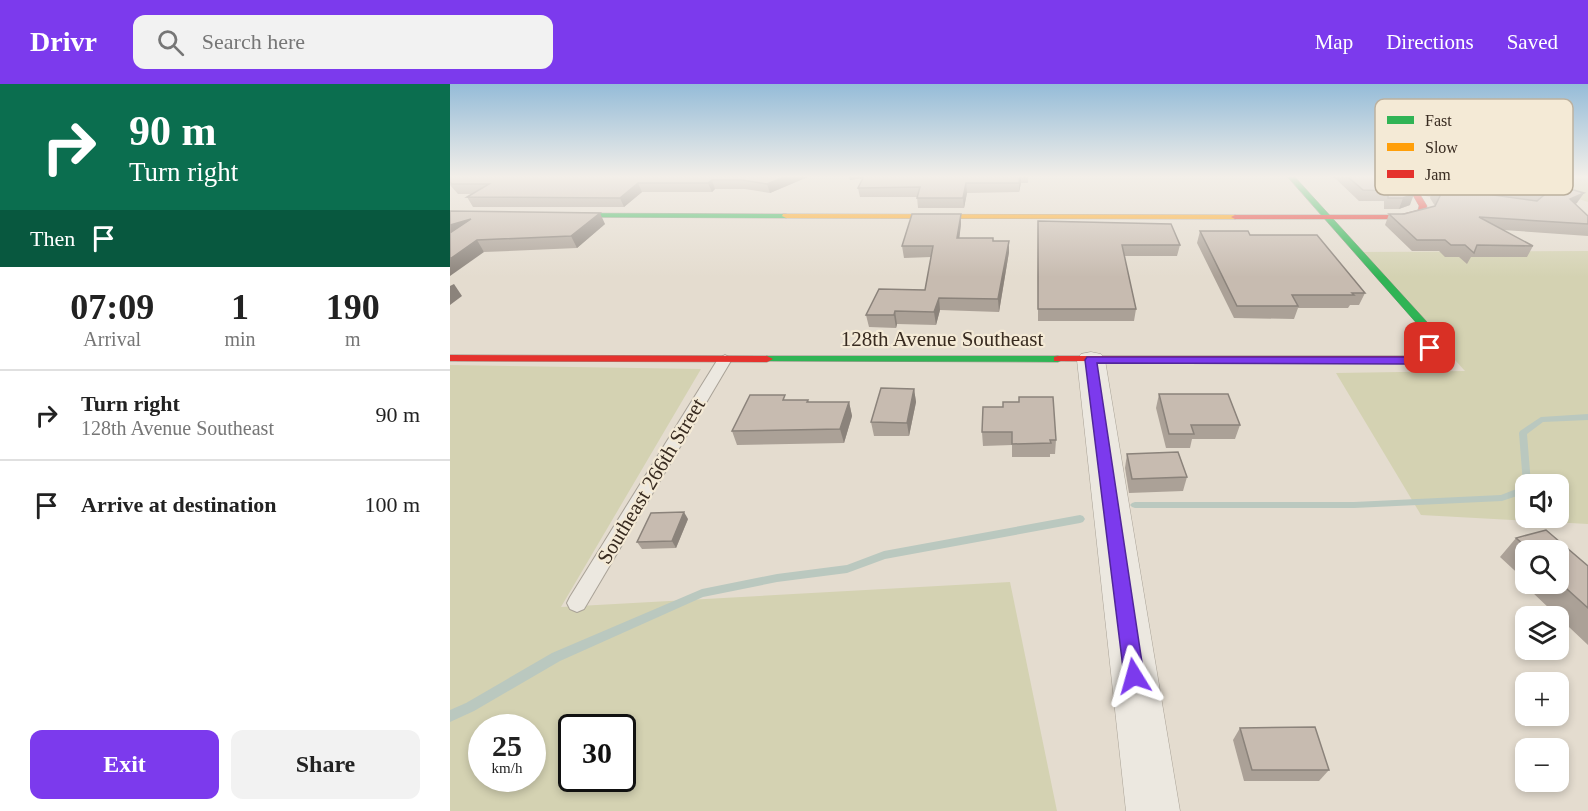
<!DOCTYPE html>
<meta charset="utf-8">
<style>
:root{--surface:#fff;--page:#f2f2f2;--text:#222;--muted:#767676;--line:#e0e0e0;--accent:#7c3aed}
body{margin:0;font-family:"Times New Roman",serif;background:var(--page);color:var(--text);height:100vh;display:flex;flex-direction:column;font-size:22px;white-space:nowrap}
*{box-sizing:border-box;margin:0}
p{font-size:20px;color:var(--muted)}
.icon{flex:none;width:33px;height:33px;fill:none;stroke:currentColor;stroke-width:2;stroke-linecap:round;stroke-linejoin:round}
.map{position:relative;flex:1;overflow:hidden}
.panel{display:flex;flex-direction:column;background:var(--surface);width:450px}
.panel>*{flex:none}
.hud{background:#0b6e4f;color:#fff;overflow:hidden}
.tools{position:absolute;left:1065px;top:390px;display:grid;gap:12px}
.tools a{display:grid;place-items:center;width:54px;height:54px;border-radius:12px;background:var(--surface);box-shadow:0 3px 9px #0003;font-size:30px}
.speed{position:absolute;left:18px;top:630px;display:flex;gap:12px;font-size:30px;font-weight:700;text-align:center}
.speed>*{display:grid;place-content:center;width:78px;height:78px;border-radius:50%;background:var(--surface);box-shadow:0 3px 9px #0003;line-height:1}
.speed small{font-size:15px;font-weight:400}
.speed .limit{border:3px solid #111;border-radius:9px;background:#fff;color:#111}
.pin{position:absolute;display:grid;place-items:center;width:51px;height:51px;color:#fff;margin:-26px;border-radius:12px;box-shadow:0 3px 9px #0006}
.me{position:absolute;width:66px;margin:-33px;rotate:352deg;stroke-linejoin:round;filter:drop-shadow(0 0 4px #0008)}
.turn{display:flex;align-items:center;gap:21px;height:126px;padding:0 30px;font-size:27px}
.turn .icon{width:78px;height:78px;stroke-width:2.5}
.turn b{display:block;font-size:42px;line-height:51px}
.then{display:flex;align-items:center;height:57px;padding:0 30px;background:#0003;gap:12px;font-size:22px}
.eta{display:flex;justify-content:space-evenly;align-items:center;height:102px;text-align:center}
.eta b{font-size:36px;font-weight:800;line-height:42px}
.cta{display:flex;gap:12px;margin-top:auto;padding:12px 30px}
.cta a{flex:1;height:69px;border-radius:12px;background:var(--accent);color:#fff;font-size:24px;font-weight:800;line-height:69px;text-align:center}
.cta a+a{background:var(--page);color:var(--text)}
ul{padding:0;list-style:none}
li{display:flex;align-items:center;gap:18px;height:90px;padding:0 30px;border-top:2px solid var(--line)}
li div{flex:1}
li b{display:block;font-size:22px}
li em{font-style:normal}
header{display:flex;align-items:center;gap:36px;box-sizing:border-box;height:84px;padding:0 30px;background:var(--accent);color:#fff}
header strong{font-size:28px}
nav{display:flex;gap:33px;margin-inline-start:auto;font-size:21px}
.search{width:420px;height:54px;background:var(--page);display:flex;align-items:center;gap:15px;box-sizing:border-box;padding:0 21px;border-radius:12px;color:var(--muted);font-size:22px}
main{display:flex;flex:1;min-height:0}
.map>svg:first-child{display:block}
.green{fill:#d4d2b2;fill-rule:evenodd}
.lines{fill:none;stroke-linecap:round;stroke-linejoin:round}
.stream{fill:#bac8bf;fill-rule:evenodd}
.lane-casing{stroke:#a9a297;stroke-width:2}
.street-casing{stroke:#a9a297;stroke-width:1}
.fast-casing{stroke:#999188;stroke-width:1}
.slow-casing{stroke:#999188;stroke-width:1}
.jam-casing{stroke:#999188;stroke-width:1}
.lane{fill:#ece8e0;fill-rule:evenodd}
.street{fill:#ece8e0;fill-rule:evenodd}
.fast{fill:#30b455;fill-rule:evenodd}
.slow{fill:#ff9f0a;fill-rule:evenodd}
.jam{fill:#e5322d;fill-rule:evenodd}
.wall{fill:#aba197}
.shaded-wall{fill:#8b837b}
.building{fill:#c7bbb0;stroke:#8b837b;stroke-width:1.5}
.route{fill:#7c3aed;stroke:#51269a;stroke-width:1.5}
.labels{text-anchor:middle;stroke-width:4.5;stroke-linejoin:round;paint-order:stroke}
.street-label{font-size:21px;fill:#382b20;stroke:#f4ead6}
.key{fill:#f4ead6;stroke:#bcb19f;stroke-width:1.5}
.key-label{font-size:16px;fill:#382b20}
</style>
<header>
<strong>Drivr</strong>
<div class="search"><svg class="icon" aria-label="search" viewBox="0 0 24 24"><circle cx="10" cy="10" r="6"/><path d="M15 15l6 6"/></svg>Search here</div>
<nav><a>Map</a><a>Directions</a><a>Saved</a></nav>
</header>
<main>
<section class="panel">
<div class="hud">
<div class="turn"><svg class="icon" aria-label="right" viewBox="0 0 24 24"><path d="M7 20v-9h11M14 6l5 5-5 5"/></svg><div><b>90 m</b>Turn right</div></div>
<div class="then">Then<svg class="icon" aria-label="arrive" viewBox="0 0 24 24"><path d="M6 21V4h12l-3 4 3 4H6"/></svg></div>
</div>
<div class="eta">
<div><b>07:09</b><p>Arrival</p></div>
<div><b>1</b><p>min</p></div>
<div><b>190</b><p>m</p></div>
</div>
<ul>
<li><svg class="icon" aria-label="right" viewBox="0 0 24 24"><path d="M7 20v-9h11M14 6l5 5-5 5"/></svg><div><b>Turn right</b><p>128th Avenue Southeast</p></div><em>90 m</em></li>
<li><svg class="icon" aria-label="arrive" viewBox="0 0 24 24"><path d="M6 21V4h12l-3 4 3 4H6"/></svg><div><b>Arrive at destination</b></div><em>100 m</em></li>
</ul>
<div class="cta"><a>Exit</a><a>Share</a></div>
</section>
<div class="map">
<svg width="1138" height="727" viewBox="0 0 1138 727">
<rect width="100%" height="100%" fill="#e4dccf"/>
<g class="green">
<polygon points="1068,92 1138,92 1138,118 1065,94"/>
<path d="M1138,167V440L971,431L886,289L1015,287L907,168ZM1076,400H1108V434H1076Z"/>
<path d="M0,281L251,285L111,523L560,498L607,727H0ZM32,644H82V694H32ZM122,644H172V694H122Z"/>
</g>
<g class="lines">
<g class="stream">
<polygon points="1138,330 1138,336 1093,338 1077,350 1081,400 1076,400 1076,409 1052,417 904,424 685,424 682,423 680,421 682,419 685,418 904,418 1051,411 1074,402 1073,400 1069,349 1070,347 1091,333"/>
<polygon points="630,431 633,432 635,435 633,438 630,439 435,475 397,489 327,498 253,513 110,577 24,627 0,638 0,626 16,619 102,569 252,505 327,490 397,481 434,467"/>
</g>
<defs>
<g id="lane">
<polygon points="966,104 1003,109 1008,112 1003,115 963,109 963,105"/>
<polygon points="275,271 282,275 134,525 127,528 120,525 117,519 120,513 268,275"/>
</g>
<polygon id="street" points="641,268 651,270 655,276 730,727 676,727 627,276 631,270"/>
<g id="fast">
<polygon points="837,92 844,92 977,238 986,264 975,276 966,278 960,275 974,264 968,241"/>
<polygon points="104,129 336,130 340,132 336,134 107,133 103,131"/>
<polygon points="317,272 608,272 614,275 608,278 313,277 311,275"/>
</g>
<polygon id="slow" points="333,130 785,131 789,133 785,135 336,134 332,132"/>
<g id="jam">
<polygon points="952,92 959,92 977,122 975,129 949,135 785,135 781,133 785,131 949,131 968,126 969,122"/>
<polygon points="0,271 317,272 323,275 317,278 0,277"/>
<polygon points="608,272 966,272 972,275 966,278 604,277 604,273"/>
</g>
</defs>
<use href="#lane" class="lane-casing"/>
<use href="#street" class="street-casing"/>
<use href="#fast" class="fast-casing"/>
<use href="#slow" class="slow-casing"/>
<use href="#jam" class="jam-casing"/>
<use href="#lane" class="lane"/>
<use href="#street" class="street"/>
<use href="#fast" class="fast"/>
<use href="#slow" class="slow"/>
<use href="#jam" class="jam"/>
</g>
<g class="wall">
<polygon points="0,92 360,92 320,109 295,105 265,105 262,108 192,108 174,123 23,123 17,113 24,110 8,110 0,101"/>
<polygon points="399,92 578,92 578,99 571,99 569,108 517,109 514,124 468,124 467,113 410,113 408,104 413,94 400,96"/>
<rect x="632" y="92" width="32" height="1"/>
<polygon points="878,92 953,92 960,121 949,125 934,125 934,117 909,117 886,95"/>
<polygon points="964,92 1074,92 1127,119 1125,120 1138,132 1138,152 1053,146 1083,162 1077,173 1021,173 1017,180 1009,173 995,173 989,167 962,167 935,141 939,130 954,130 985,122 980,114 984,104 973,103"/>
<polygon points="0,127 155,140 127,164 34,168"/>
<polygon points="588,137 730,161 727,172 674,172 686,225 684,237 588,237"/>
<polygon points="511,140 509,154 543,157 559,157 559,168 549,228 490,226 486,241 447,240 446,244 419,243 416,231 475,206 481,173 454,174 452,162"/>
<polygon points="750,147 800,151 915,209 909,221 900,221 898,224 848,224 844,235 784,234 747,159"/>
<polygon points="464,305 466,318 459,352 424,352 421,338"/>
<polygon points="709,310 790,341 785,355 742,355 740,364 716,364 706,324"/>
<polygon points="337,316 358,316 359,318 399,318 402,332 394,359 287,361 282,347"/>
<polygon points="553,323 606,356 605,370 600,370 600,373 562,373 562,361 533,362 532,348"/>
<polygon points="677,370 737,393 733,407 679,409 675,384"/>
<polygon points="238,435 226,464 192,465 187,458"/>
<polygon points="1096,446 1138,482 1138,561 1082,508 1085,506 1078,500 1108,500 1108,466 1076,466 1076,497 1050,473 1066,454"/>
<polygon points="790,644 879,686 869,697 794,697 783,656"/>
</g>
<g class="shaded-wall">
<polygon points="337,92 360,92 320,109 317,100"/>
<polygon points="399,92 420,92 420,93 400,96"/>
<polygon points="571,92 571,99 569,108 569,99"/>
<polygon points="262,96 265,105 262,108 258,99"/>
<polygon points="188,99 192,108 174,123 170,114"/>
<polygon points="516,99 517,109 514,124 513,114"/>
<polygon points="1134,109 1127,119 1113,126 1120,115"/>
<polygon points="964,110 960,121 949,125 953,114"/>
<polygon points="150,129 155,140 127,164 121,152"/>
<polygon points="511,130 511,140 508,165 507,154"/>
<polygon points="21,135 0,154 0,141"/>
<polygon points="27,156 34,168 0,192 0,175"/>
<polygon points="559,157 559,168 549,228 548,215"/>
<polygon points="4,200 12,212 0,221 0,202"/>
<polygon points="489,214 490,226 486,241 484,228"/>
<polygon points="445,227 447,240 446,244 444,231"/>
<polygon points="464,305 466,318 459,352 457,339"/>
<polygon points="399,318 402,332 394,359 390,345"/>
<polygon points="234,428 238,435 226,464 222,457"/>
</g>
<g class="building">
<polygon points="0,92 337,92 317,100 292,96 262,96 258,99 188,99 170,114 17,113 39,100 2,100 0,98"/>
<polygon points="414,92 570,92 569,99 516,99 513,114 467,114 470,103 408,104"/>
<polygon points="897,92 953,92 964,110 953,114 938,114 938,107 913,106"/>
<polygon points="976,92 1074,92 1134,109 1120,115 1138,132 1138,140 1029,133 1083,162 1027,161 1024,169 1015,161 1001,161 995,156 967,156 939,130 954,130 985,122 990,112 985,103 1087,117 1094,111 1087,106 977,92"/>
<polygon points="0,127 150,129 121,152 27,156 0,175 0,149 21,135 0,141"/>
<polygon points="462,130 511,130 507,154 543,154 543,157 559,157 548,215 489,214 484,228 445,227 444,231 416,231 429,205 475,206 483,162 452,162"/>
<polygon points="588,137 721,140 730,161 672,161 686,225 588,225"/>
<polygon points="750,147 798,147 800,151 867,151 915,209 902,209 904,211 842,211 848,222 787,222"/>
<polygon points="431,304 464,305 457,339 421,338"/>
<polygon points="709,310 778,310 790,341 741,341 744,350 719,350"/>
<polygon points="300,311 335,311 333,316 358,316 357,318 399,318 390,345 282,347"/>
<polygon points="569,313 603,313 606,356 600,356 601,359 562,360 562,348 532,348 533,323 553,323 553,318 569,318"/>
<polygon points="728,368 737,393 682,395 677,370"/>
<polygon points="234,428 222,457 187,458 201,429"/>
<polygon points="1096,446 1138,482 1138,524 1108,497 1108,466 1080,466 1066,454"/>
<polygon points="865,643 879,686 802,686 790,644"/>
</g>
<linearGradient id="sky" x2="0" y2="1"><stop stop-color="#95bcd8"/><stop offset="0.48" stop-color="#f3efe9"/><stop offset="1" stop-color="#f3efe9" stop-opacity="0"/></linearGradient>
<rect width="1138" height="193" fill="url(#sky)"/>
<polygon class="route" points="980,260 985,264 975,276 955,280 647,279 694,592 691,598 684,601 677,598 674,592 635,276 637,273 955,273 967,271 976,261"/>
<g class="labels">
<g class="street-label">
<text x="492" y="262">128th Avenue Southeast</text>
<text transform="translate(201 397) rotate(-59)" y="7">Southeast 266th Street</text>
</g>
</g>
<rect x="925" y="15" width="198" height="96" rx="9" class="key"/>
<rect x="937" y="32" width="27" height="8" fill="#30b455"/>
<rect x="937" y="59" width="27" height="8" fill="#ff9f0a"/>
<rect x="937" y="86" width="27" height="8" fill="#e5322d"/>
<g class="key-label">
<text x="975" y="42">Fast</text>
<text x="975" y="69">Slow</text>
<text x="975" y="96">Jam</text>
</g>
</svg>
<div class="tools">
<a><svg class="icon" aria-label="sound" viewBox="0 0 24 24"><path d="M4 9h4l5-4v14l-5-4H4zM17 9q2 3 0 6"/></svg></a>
<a><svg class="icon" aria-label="search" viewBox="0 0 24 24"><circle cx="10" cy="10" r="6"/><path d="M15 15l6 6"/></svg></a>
<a><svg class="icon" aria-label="layers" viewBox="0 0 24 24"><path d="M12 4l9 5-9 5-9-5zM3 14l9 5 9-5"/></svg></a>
<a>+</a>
<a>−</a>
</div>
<div class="speed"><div>25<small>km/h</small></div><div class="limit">30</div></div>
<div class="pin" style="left:980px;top:264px;background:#d93025"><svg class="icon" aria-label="arrive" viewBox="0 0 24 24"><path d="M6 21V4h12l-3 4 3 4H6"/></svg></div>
<svg class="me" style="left:684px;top:592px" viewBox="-20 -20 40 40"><path d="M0-17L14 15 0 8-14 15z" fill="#7c3aed" stroke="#fff" stroke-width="4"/></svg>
</div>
</main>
